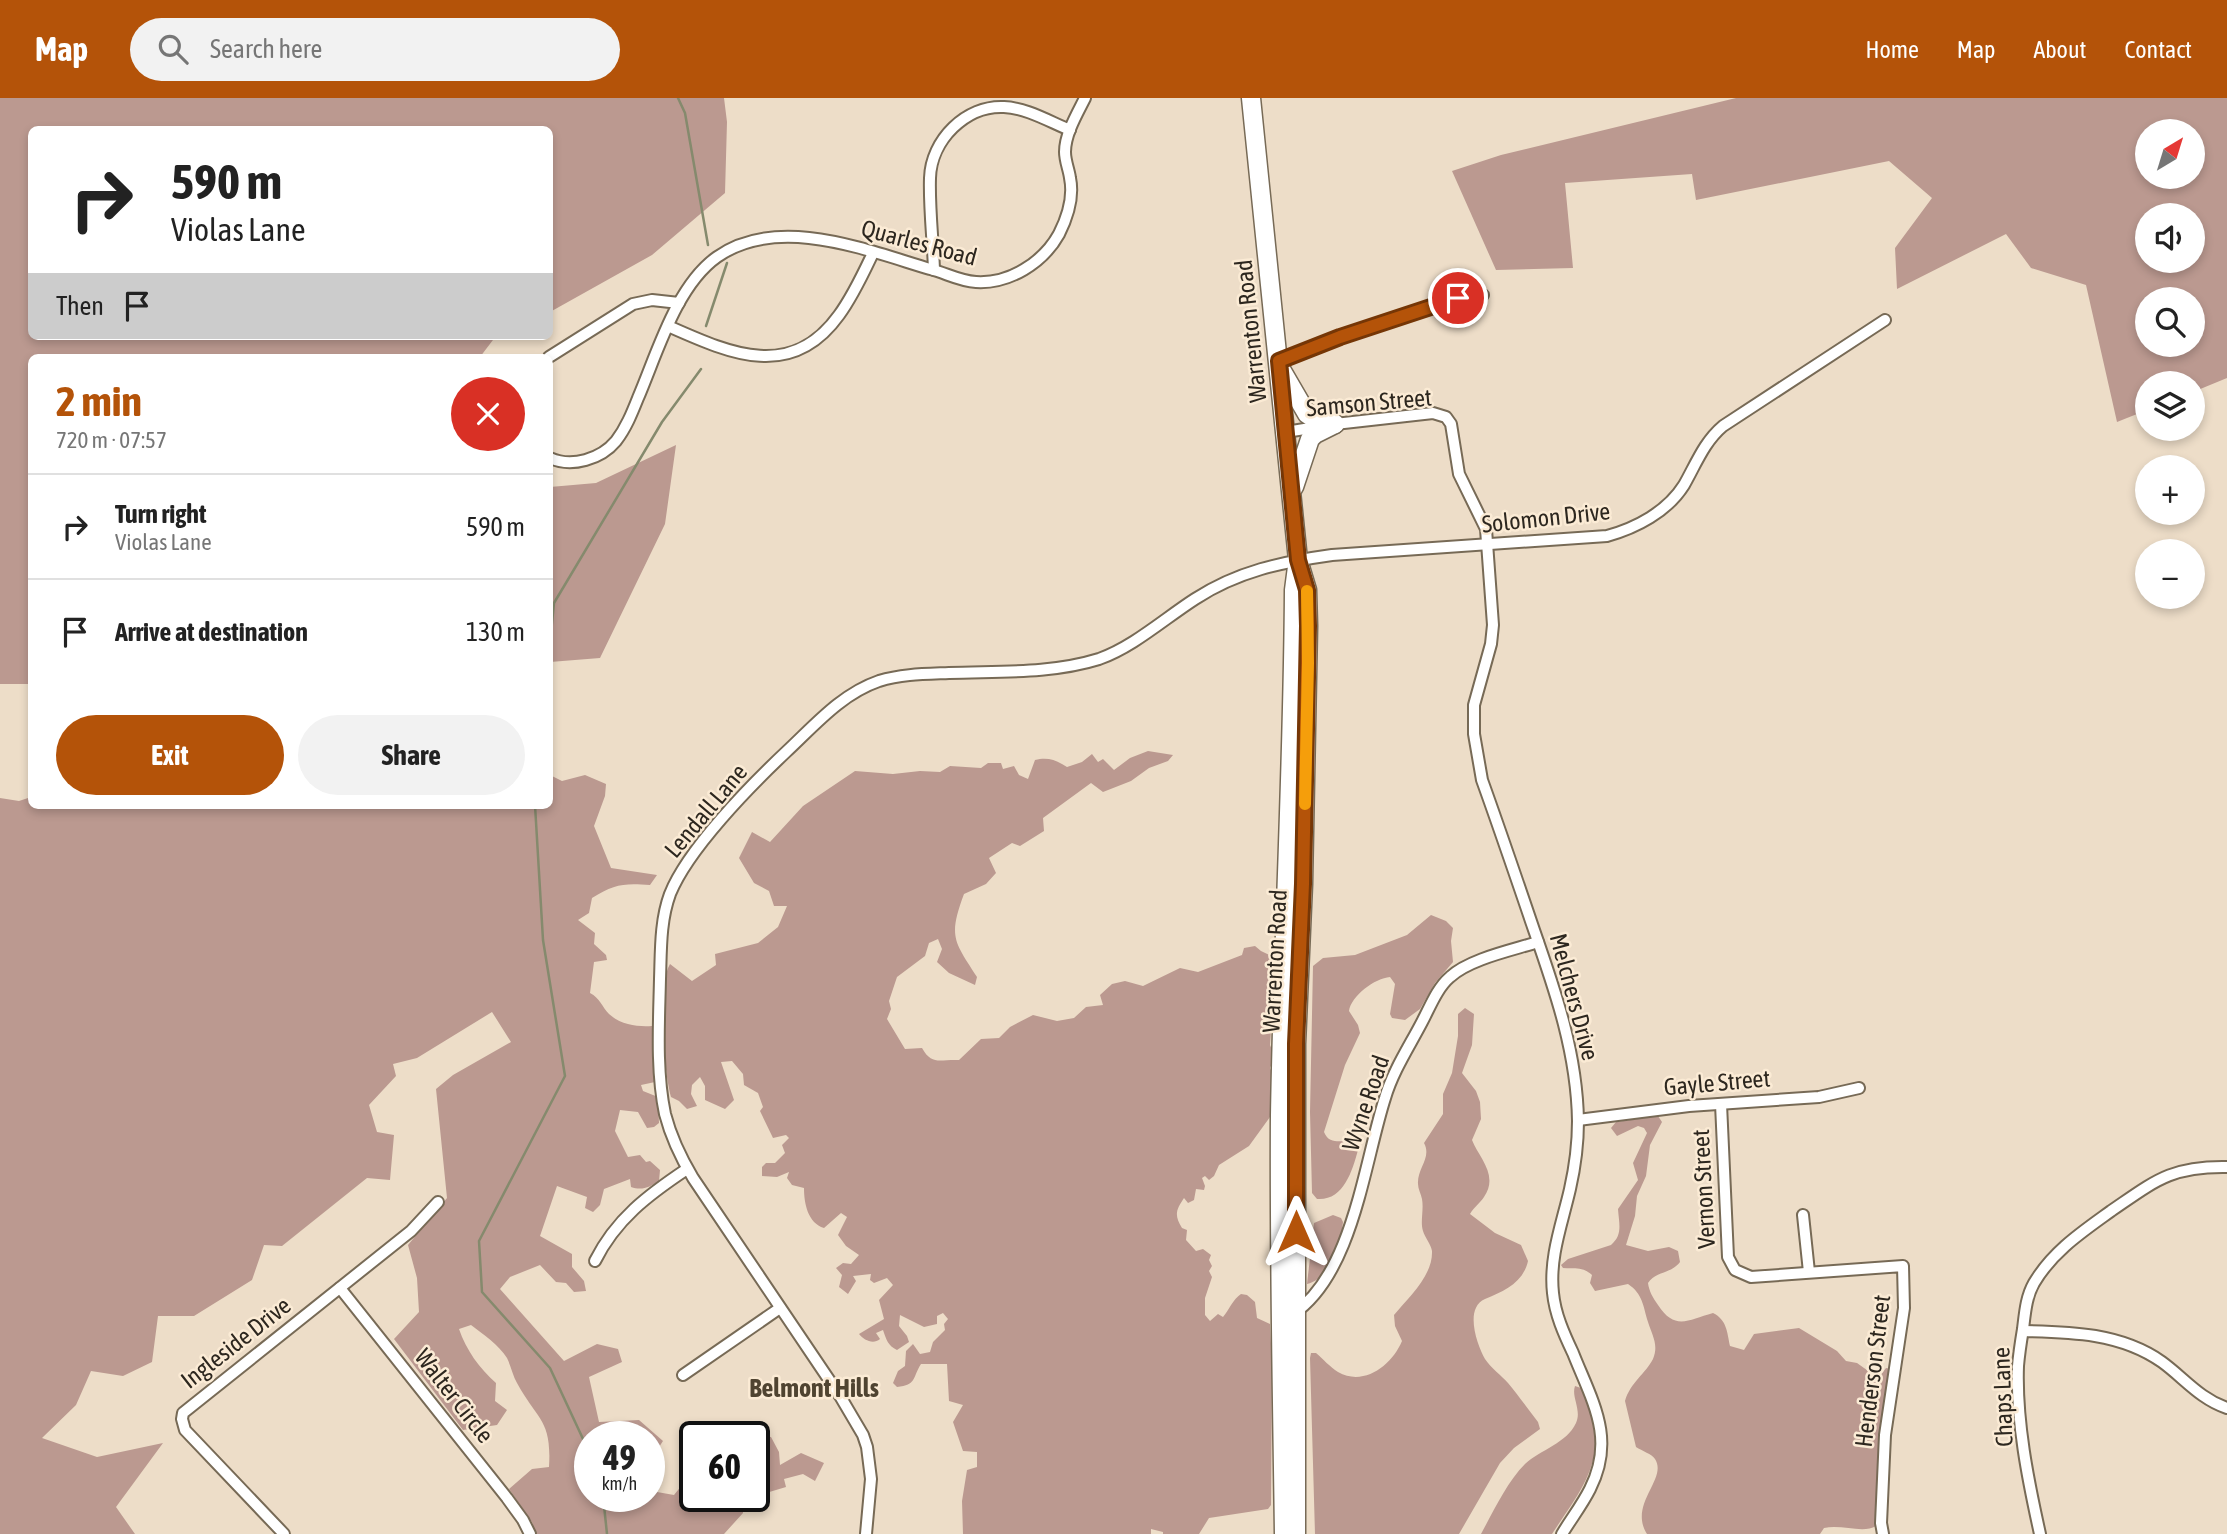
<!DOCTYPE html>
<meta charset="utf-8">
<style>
:root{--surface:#fff;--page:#f2f2f2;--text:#222;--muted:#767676;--line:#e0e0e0;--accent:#b45309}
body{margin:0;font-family:"Asap Condensed",sans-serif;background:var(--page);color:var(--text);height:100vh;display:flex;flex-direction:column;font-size:26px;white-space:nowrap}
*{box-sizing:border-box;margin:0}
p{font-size:23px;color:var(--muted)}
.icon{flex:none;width:38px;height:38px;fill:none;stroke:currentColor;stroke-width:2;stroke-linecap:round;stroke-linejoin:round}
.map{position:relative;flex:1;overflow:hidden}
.sheet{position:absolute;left:28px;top:256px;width:525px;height:455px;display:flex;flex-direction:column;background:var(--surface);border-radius:10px;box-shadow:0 4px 10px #0003}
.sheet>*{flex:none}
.hud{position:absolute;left:28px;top:28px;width:525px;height:214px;border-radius:10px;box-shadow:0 4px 10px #0003;background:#fff;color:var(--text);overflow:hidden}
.needle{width:46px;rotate:38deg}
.fabs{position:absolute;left:2135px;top:21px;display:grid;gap:14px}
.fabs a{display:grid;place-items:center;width:70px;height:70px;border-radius:50%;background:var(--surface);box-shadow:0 4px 10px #0003;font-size:35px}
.speed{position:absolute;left:574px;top:1323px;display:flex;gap:14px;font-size:35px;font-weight:700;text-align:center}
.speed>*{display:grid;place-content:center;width:91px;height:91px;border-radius:50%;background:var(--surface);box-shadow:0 4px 10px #0003;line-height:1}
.speed small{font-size:18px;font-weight:400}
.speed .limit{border:4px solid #111;border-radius:10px;background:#fff;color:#111}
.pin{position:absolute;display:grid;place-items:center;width:60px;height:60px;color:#fff;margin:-30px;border:4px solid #fff;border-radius:50%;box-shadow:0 2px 7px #0007}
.me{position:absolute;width:77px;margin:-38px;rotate:0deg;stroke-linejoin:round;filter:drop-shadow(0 0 5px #0008)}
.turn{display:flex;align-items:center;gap:24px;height:147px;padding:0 28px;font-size:32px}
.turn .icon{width:91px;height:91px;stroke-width:2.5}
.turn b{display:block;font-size:49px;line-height:60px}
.then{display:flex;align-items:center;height:66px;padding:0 28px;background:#0003;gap:14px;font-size:26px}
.round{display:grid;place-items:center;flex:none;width:74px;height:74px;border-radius:37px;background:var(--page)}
.headline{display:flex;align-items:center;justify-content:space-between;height:119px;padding:0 28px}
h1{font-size:42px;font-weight:700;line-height:52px;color:var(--accent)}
.primary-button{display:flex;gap:14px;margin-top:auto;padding:14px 28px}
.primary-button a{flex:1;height:80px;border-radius:42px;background:var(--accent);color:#fff;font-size:28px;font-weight:700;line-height:80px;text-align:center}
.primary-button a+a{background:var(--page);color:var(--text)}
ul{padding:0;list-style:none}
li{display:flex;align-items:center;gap:21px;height:105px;padding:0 28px;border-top:2px solid var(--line)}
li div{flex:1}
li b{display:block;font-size:26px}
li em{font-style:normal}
header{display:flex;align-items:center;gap:42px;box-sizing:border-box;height:98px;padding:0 35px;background:var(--accent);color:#fff}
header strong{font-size:33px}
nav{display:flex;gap:38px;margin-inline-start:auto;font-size:24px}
.search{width:490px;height:63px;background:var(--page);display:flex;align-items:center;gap:18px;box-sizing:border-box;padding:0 24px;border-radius:38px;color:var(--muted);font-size:26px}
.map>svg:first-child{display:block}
.forest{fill:#bb9990;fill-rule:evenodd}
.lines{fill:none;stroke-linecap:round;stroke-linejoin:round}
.stream{stroke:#858a6d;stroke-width:2.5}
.street-casing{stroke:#776a56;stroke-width:14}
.primary-casing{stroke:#776a56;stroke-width:21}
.street{stroke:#fff;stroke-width:10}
.primary{stroke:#fff;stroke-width:18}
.route-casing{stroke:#753606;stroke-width:18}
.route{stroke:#b45309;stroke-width:12}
.slow{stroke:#f59e0b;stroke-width:12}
.labels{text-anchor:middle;stroke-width:5;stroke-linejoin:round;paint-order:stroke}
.street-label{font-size:24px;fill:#2d271f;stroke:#fbebd5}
.neighbourhood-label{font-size:26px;font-weight:bold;fill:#504431;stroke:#fbebd5}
</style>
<header>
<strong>Map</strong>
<div class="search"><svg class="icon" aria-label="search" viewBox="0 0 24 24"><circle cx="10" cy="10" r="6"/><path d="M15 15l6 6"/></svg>Search here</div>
<nav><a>Home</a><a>Map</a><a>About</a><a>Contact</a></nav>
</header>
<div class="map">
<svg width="2227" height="1436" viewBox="0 0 2227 1436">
<rect width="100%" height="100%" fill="#edddc8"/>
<g class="forest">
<polygon points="0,0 724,0 727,24 725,95 652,157 550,214 550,32 32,32 32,238 496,238 480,259 32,259 31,586 0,586"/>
<path d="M1736,0H2227V280L2193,294V285H2147V312L2117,324L2086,187L2031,170L2006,136L1897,191L1895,150L1932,100L1889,63L1696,102L1692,76L1565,85L1573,170L1496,172L1452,73L1501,57ZM2193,33V79H2147V33ZM2147,117H2193V163H2147ZM2147,201H2193V247H2147Z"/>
<polygon points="676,347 665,426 600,560 550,564 550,389 596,385"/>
<path d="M1148,653L1173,657L1168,663L1149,670L1131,683L1103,694L1091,685L1043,720L1044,733L1020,748L1012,745L989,760L996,775L986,786L964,796C948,839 954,843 977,879L975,887L949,875L937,864L942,851L938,841L929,845L925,858L897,879L889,903L891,911L887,921L905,951L922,950C932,968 940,961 959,962L981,941L999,940L1010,929L1033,917L1057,923L1074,920L1086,909L1103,907L1100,897L1112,886L1125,883L1143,888L1180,870L1198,874L1242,857L1244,850L1255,848L1261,853L1276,860L1270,947L1275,959L1270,970L1274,980L1270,1019L1249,1048L1219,1067L1214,1078L1209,1082L1205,1078L1202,1080L1205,1088L1204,1092L1196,1091L1194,1102L1188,1105L1184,1100C1176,1112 1174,1117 1182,1130L1187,1132L1186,1142L1196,1153L1203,1151L1211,1157L1209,1162L1212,1168L1209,1173L1212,1179L1205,1200V1217L1210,1223L1218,1216L1223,1219C1229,1212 1233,1201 1241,1196L1247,1197L1255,1204L1257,1220L1270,1226L1272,1265L1271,1407L1268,1411L1209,1420L1199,1436H1163V1434L1151,1431V1436H963L962,1403L967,1372L977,1369V1354L963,1353L953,1324L963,1307L949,1303L947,1266H921C912,1280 917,1287 897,1289L893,1285L898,1273L905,1268L906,1253L913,1246L920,1256L930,1254L933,1244L945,1232L944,1226L948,1221L943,1215L937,1218V1226L924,1229L900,1217L899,1228L907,1238L909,1244L897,1252C888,1248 886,1241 883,1232L876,1235L880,1241C873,1247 864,1242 859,1236L884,1221L879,1202L893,1187L887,1180L874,1185L870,1182L871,1176L853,1178L856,1183L848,1196L839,1189L842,1177L836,1170L843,1165L851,1166L859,1157L846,1148L838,1137L847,1119L841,1115L824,1130C808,1125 804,1106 804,1090L792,1087L787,1080L789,1074L777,1079L762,1078V1069L766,1065H775L785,1055L782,1047L789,1040L786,1037L773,1040L760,1013L763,1009L758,995L744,987L743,976L732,963L721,964L734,1002L725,1011L705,1002V988L700,979L692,987L691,996L697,1008L687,1011L679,1003L671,999C664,972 656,890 670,866L692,883L716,867L715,856L758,845L778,829L787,808H774L769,793L754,785L739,760L752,734L770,744L803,708L855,673L893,676L920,673L940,674L950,668L981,670L988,665H1001L1003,671L1014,668L1019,677L1028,681L1035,662C1048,659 1056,662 1067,669L1082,664L1092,656L1098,664L1103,661L1114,672L1130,660Z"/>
<path d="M550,677L562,683L585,677L606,686L605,698L594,728L611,770L657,777L650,787C624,785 614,786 592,800L589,815L578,822L595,835L594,846L606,857L607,862L594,864L590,895C600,900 602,909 609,916C621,927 638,929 652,928L655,984L641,987L643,993L658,999L659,1025L654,1029L647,1030L638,1014L620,1012L615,1033L628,1059L640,1057L646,1064L650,1063L660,1072L659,1083C650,1089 642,1093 631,1089L630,1081L604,1091L600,1107L593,1114L585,1110L587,1099L557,1088L540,1138L572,1156V1169L584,1183L586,1193L574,1194L566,1185L556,1184L540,1167L510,1179L500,1191L564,1263L597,1246L618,1251L622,1264L589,1279L599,1324L639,1322L663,1343L659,1349L649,1351V1339H590V1398H634L637,1406L657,1394L674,1397L695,1371V1398H743V1415L724,1436H535L532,1424L509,1391L532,1371L549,1369C552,1321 537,1322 517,1285C513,1278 511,1268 507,1260C499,1247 483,1236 471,1227L459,1231C466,1252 480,1271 496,1285L495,1303L507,1312L497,1327L463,1332L394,1241L419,1214L417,1180L408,1147L447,1100L436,991L453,977L511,944L492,914L417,960L393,966L396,978L369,1007L377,1034L394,1037L390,1082L367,1080L282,1148L264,1147L252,1182L194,1218H158L152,1264L123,1278L91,1273L76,1307L42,1340L97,1359L163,1345L116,1409L135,1436H0V700L19,703L31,699L32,707H550Z"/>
<path d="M1431,817L1446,823L1453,830L1451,843L1453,864L1435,885L1420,911L1405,922L1392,920L1390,916L1395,886L1390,879C1375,880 1351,898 1349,913L1358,927L1360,935L1345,967L1324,1034C1330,1049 1343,1040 1354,1045L1358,1052C1352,1074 1343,1103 1317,1101L1312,1095L1310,1014L1313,868L1323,860L1355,857L1407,837Z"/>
<path d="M1465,910L1474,916L1472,947L1462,975L1476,993L1480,1004L1481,1021L1472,1042C1479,1060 1499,1077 1484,1099C1480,1105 1474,1109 1470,1116L1495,1135L1521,1147L1528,1163C1523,1185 1504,1193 1485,1201C1464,1210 1477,1247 1485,1261C1491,1270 1501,1277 1508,1285C1518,1297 1528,1311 1538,1324L1540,1331L1514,1350L1500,1365L1459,1436H1315L1310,1260L1311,1255H1316C1323,1261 1330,1269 1338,1274C1364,1289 1392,1267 1402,1243L1395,1228L1394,1217C1408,1200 1433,1178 1432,1153C1431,1146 1425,1140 1423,1133C1420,1124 1424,1112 1422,1101C1421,1096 1418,1091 1418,1086C1417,1070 1432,1060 1424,1045L1443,1016V996L1452,975L1458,938V916Z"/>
<path d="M1658,1018L1662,1024L1650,1047L1646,1078L1637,1098L1635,1118L1626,1147L1648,1153L1669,1149L1678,1153L1680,1164C1671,1176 1656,1173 1648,1185C1649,1193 1653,1200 1658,1207C1675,1233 1688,1222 1713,1215C1727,1222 1727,1234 1730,1248L1744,1252L1754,1236L1799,1230L1837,1253L1846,1263L1857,1265L1871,1275L1880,1278L1886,1270L1891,1271L1876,1428C1863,1436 1842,1426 1824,1430L1820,1436H1647C1628,1406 1668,1381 1655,1361C1652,1356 1642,1353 1636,1349L1625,1303C1630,1285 1646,1275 1653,1261C1659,1247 1652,1237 1648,1224C1643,1208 1643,1196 1628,1186L1595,1193L1590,1185L1592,1177C1582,1168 1574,1171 1563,1170L1561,1167L1568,1161L1611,1147C1623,1137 1619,1126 1618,1111L1638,1082L1633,1065L1647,1035L1644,1030L1638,1028L1617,1038L1611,1030L1616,1024Z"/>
<path d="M1333,1117L1341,1120L1343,1124C1341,1144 1330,1181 1307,1186L1314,1125Z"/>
<path d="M1575,1288L1581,1290C1585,1302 1592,1314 1594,1326C1603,1369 1574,1402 1552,1436H1481C1493,1414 1507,1384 1525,1366C1540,1352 1567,1345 1576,1325C1582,1312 1571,1299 1575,1288Z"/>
<polygon points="758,1337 771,1339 779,1354 780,1367 801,1355 824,1365 815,1383 803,1376 784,1381 786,1389 766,1395 762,1386 754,1383 754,1339"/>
</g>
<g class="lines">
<g class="stream">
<polyline points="678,0 685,15 708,147"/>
<polyline points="706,228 727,165"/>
<polyline points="550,545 554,505 662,324 701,271"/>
<polyline points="535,707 543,842 565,978 479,1143 482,1194 550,1270 590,1356"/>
<polyline points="603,1398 607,1436"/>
</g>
<defs>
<g id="street">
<path d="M934,172C933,141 929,110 930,80C931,42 966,7 1004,9C1027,10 1050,24 1070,32"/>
<path d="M668,228C729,255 791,284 839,217C853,198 863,176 873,155"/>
<polyline points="549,259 633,206 652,202 679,205"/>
<polyline points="1279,263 1340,239 1458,200 1483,197"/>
<path d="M1286,334L1335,326L1433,315L1446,319L1451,326L1459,376L1486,431L1493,527L1491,546L1474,607V636L1482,682C1500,732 1517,782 1534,832C1556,895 1577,956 1578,1023C1578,1045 1575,1069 1570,1091C1562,1126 1549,1159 1553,1195C1555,1216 1564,1236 1573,1255C1592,1303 1616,1340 1590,1391C1582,1407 1571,1421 1562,1436"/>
<path d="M550,360C572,370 601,361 616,343C626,330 632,315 638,300C657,256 676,188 717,159C778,116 866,152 930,171C946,175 959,183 976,184C1009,186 1043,165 1059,136C1067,120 1074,99 1070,80C1069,72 1065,63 1065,54C1065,36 1077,16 1085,0"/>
<polyline points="1721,1006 1728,1159 1735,1172 1751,1179 1903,1168 1904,1210 1885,1337 1881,1425 1883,1436"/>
<polyline points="1578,1022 1689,1008 1819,999 1859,990"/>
<polyline points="1803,1117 1809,1174"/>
<path d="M595,1163C616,1121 648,1097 687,1071"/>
<polyline points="340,1190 507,1400 523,1422 530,1436"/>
<path d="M1293,1216C1353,1176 1364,1065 1385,1000C1393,973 1409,949 1422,924C1430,909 1437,890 1450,879C1469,861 1513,852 1538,844"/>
<path d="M2023,1233C2071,1234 2121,1235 2162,1264C2184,1280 2200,1301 2227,1310"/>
<polyline points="683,1277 780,1210"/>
<polyline points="284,1436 185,1332 182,1321 183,1315 411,1133 438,1104"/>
<path d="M866,1436L871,1381L867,1349L863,1337L840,1298L693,1080C681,1060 671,1039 665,1016C656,973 659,925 660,881C661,853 660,823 670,796C688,751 750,688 786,654C814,628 841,596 879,583C902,576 925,576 949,575C999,573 1051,576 1099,561C1133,549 1164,521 1195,501C1238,473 1282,464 1332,457L1607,438C1636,430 1667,414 1684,387C1696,366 1704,344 1723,328L1885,222"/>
<path d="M2040,1436C2028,1382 2016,1323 2018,1268C2019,1256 2021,1243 2023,1231C2025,1215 2026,1199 2034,1185C2053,1153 2082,1134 2111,1113C2155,1083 2171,1068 2227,1069"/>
</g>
<g id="primary">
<polyline points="1251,0 1298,462 1307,492 1308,528 1303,786 1296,946 1296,1436"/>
<polyline points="1282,273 1307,316 1313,320 1335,326"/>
<polyline points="1294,389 1310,341 1315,336 1335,326"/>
<path d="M1284,1436C1282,1296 1279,1157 1280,1017C1283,842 1293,667 1294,492L1297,469"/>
</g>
</defs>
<use href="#street" class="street-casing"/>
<use href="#primary" class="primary-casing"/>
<use href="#street" class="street"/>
<use href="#primary" class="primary"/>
</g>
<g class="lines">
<defs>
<polyline id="route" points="1296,1134 1296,946 1303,786 1308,528 1307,492 1298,462 1279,263 1340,239 1458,200"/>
</defs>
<use href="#route" class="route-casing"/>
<use href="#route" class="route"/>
<polyline class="slow" points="1305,706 1308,565 1307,493"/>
</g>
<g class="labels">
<g class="street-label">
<text transform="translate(919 145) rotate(15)" y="8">Quarles Road</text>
<text transform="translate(1251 233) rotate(-96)" y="8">Warrenton Road</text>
<text transform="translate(1369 305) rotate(-5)" y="8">Samson Street</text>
<text transform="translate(1546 420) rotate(-6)" y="8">Solomon Drive</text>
<text transform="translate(706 713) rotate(-50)" y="8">Lendall Lane</text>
<text transform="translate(1275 863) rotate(-87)" y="8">Warrenton Road</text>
<text transform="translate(1574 899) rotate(75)" y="8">Melchers Drive</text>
<text transform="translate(1717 985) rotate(-5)" y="8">Gayle Street</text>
<text transform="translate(1366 1005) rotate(-71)" y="8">Wyne Road</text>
<text transform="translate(1704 1091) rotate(-93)" y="8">Vernon Street</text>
<text transform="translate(236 1245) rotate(-38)" y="8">Ingleside Drive</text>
<text transform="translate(1873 1273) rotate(-83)" y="8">Henderson Street</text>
<text transform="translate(454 1298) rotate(52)" y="8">Walter Circle</text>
<text transform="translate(2003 1299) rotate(-92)" y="8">Chaps Lane</text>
</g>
<g class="neighbourhood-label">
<text x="814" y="1299">Belmont Hills</text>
</g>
</g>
</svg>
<div class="fabs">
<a><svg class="needle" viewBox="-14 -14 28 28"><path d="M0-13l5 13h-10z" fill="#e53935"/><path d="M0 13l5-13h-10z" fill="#767676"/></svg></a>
<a><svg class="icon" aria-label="sound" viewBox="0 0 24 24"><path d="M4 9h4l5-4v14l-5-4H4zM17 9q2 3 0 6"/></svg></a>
<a><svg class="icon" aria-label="search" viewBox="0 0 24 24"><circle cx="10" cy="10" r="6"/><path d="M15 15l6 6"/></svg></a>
<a><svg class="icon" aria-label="layers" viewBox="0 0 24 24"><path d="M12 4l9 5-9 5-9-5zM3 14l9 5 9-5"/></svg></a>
<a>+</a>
<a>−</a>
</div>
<div class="speed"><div>49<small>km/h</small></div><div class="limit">60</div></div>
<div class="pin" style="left:1458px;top:200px;background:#d93025"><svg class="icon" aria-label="arrive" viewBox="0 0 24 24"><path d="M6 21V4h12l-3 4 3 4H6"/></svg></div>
<svg class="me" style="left:1296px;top:1134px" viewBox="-20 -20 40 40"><path d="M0-17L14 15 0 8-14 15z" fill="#b45309" stroke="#fff" stroke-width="4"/></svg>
<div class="hud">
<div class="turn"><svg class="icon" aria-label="right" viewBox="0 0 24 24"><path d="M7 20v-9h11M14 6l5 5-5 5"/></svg><div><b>590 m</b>Violas Lane</div></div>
<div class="then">Then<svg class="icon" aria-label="arrive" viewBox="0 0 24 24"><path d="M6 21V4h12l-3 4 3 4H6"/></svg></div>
</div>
<section class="sheet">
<div class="headline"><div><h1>2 min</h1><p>720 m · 07:57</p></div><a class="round" style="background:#d93025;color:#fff"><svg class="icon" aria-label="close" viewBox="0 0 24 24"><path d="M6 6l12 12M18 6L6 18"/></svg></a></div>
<ul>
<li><svg class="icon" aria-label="right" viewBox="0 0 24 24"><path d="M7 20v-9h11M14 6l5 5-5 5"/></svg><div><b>Turn right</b><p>Violas Lane</p></div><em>590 m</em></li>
<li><svg class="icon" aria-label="arrive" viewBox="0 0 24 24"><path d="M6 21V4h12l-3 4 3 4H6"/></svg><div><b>Arrive at destination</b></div><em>130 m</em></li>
</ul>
<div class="primary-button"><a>Exit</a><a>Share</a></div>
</section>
</div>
